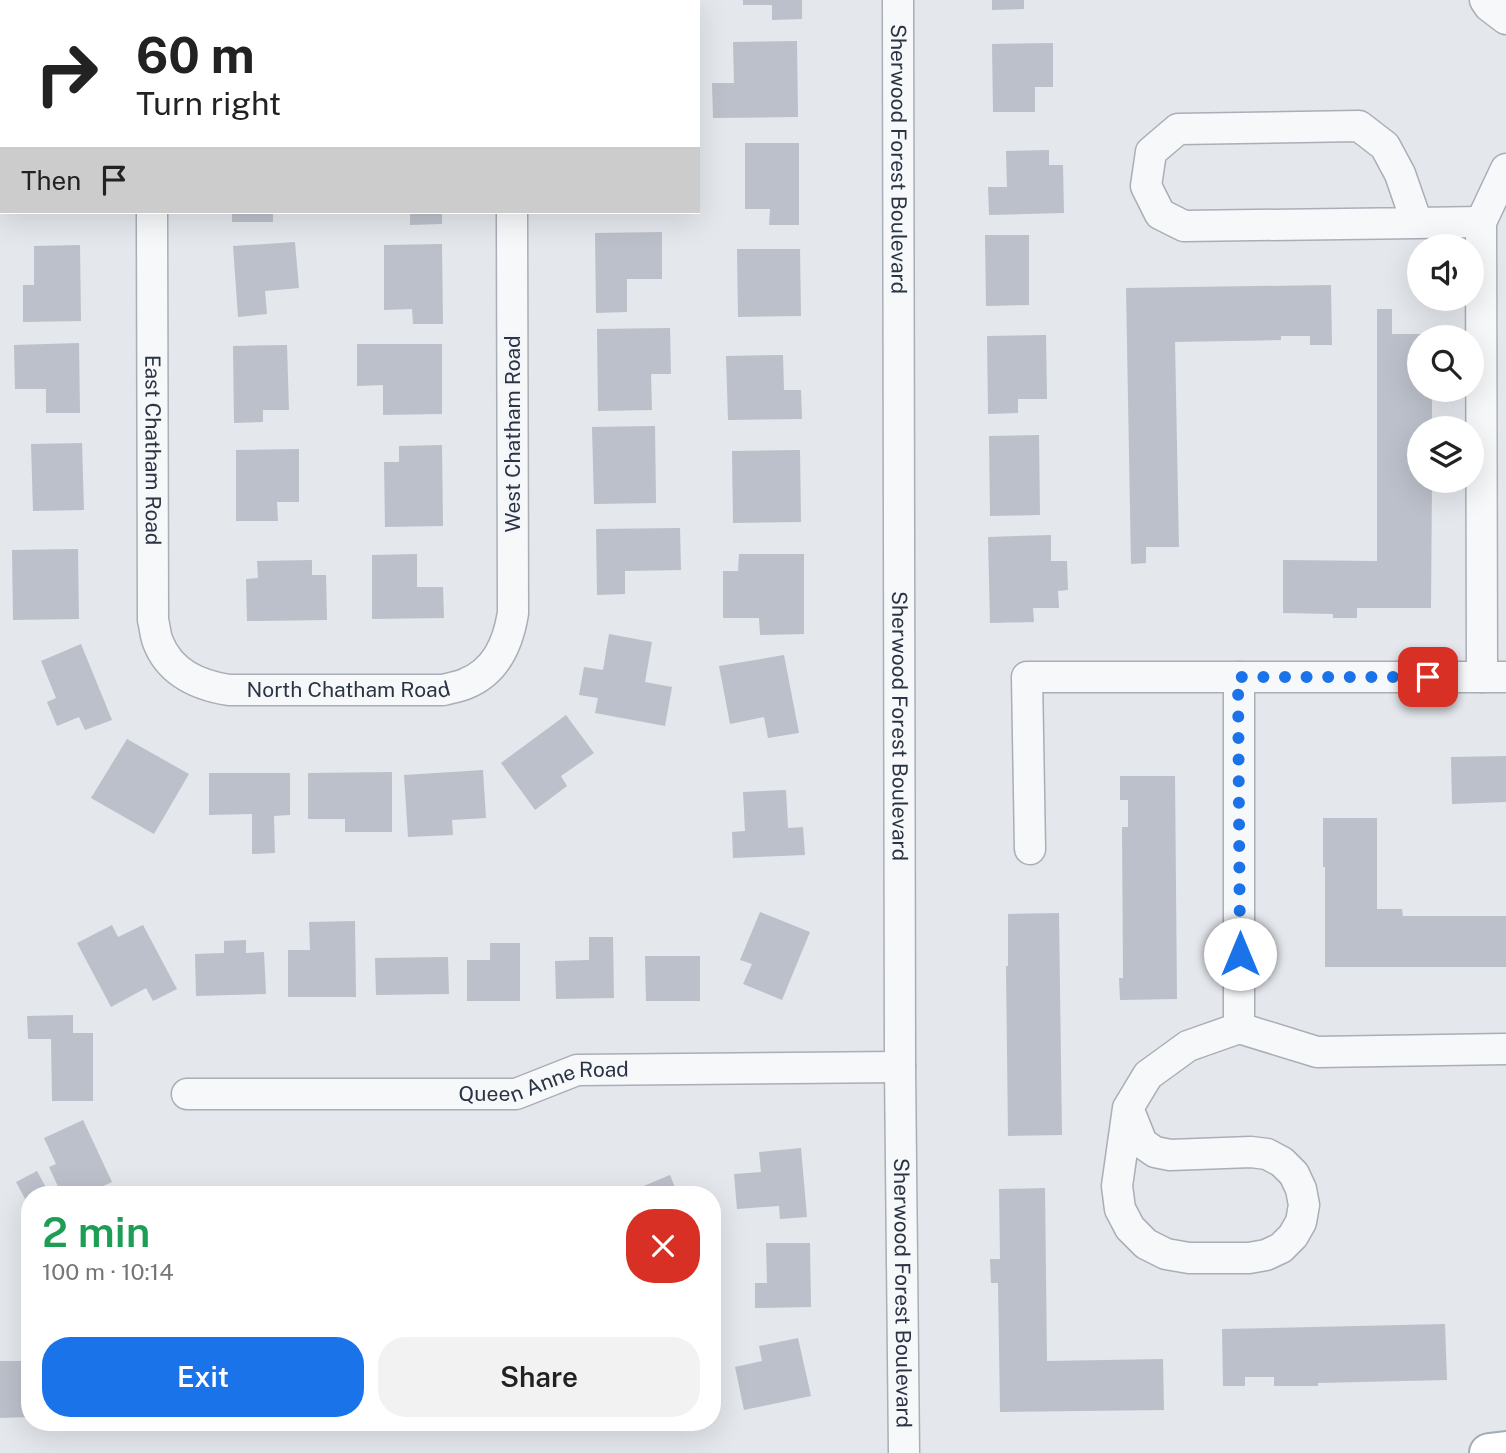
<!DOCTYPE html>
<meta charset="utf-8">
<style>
:root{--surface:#fff;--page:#f2f2f2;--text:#222;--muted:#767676;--accent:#1a73e8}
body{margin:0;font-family:"Public Sans",sans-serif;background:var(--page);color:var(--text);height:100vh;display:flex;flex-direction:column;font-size:26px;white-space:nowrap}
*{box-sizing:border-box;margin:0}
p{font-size:23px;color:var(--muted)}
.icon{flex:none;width:38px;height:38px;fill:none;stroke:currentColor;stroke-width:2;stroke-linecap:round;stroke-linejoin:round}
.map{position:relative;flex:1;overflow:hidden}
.sheet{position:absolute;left:21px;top:1186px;width:700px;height:245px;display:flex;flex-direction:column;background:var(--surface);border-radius:28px;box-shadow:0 7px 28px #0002}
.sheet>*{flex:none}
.guide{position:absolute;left:0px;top:0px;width:700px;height:214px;box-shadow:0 7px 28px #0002;background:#fff;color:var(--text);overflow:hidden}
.fabs{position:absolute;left:1407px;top:234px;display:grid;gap:14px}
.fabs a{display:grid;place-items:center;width:77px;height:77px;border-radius:50%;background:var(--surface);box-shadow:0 7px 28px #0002;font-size:35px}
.pin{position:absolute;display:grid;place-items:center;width:60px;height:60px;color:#fff;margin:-30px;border-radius:14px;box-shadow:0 4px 10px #0006}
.me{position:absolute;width:77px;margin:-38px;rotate:0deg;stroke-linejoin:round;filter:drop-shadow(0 0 5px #0008)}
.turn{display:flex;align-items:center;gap:24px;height:147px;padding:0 21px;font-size:32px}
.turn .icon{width:91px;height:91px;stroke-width:2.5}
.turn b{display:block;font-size:49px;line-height:60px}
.then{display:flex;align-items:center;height:66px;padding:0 21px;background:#0003;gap:14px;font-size:26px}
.round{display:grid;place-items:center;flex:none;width:74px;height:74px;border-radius:28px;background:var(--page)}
.headline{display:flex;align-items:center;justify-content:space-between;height:119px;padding:0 21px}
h1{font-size:42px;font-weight:600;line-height:52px;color:#1e9e55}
.cta{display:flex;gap:14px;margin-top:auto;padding:14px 21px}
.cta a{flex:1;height:80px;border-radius:28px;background:var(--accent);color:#fff;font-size:28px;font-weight:600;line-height:80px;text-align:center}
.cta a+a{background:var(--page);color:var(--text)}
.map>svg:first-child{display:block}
.building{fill:#bbc0ca}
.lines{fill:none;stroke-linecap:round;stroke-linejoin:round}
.minor-casing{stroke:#a9aeb7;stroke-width:33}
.major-casing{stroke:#a3abb8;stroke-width:42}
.minor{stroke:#f7f8fa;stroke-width:30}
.major{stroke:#fff;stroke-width:38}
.route{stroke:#1a73e8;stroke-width:12;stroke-dasharray:0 21.6}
.labels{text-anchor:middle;stroke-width:5;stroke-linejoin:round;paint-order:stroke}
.street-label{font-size:21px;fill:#2b3445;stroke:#f4f6f9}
</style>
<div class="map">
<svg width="1506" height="1453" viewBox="0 0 1506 1453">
<rect width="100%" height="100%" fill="#e4e7ec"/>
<g class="building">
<polygon points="743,0 802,0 802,19 772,20 772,5 743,5"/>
<polygon points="992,0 1024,0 1024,9 992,10"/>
<polygon points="797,41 798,117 713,118 712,83 734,83 733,42"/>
<polygon points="1053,43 1053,87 1035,87 1035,112 993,112 992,44"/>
<polygon points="745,143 799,143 799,225 769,225 770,209 745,209"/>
<polygon points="1049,150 1049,165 1063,165 1064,213 989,215 988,187 1007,187 1006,151"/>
<rect x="232" y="212" width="41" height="10"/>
<polygon points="410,212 442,212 442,224 410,225"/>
<polygon points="662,232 662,279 627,279 627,312 596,313 595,233"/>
<polygon points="985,235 1029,235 1029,305 986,306"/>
<polygon points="295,242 299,288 265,291 267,314 238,317 233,246"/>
<polygon points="442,244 443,324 413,324 412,309 384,310 384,245"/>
<polygon points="80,245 81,321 23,322 23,285 34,285 34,246"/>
<polygon points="737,249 800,249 801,316 738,317"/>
<polygon points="1331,285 1332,345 1310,345 1310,336 1281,336 1281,340 1175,342 1179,547 1146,547 1146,563 1131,564 1126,288"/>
<polygon points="1377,309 1392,309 1392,334 1433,334 1433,338 1419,338 1419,390 1432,390 1432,429 1419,429 1419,481 1432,481 1431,608 1357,608 1357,618 1333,618 1333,614 1283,613 1283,560 1377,561"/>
<polygon points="670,328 671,374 651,374 652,410 598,411 597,329"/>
<polygon points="1046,335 1047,399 1018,399 1018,413 988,414 987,336"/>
<polygon points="79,343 80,413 46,413 46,389 15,389 14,345"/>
<polygon points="357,344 442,344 442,414 383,415 383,385 357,386"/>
<polygon points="287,345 289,410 263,410 263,422 234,423 233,346"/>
<polygon points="783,355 784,390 801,390 802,419 728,420 726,356"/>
<polygon points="655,426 656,503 594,504 592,427"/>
<polygon points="1039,435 1040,515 990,516 989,436"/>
<polygon points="82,443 84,510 33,511 31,444"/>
<polygon points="442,445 443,526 385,527 384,462 399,462 399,446"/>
<polygon points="299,449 299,502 277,502 278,521 236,521 236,450"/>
<polygon points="800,450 801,522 733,523 732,451"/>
<polygon points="680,528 681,570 625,571 625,594 597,595 596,529"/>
<polygon points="1051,535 1051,561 1067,561 1068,590 1058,591 1059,608 1033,608 1034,622 990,623 988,537"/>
<polygon points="78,549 79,619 13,620 12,550"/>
<polygon points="417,554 417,587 443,587 444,618 372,619 372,555"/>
<polygon points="739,554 804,554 804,634 760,635 759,618 723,618 723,571 738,571"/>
<polygon points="312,560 312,575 326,575 327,620 247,621 246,579 258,578 257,561"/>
<polygon points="609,634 652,642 645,682 672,687 665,726 595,713 598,698 579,695 584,667 603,670"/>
<polygon points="81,644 112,720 85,730 79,717 57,726 47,702 56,698 41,661"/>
<polygon points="784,655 799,733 768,738 764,717 730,724 719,666"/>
<polygon points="566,715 594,753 561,776 567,786 535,810 501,763"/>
<polygon points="127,739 189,774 154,834 91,798"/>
<polygon points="1506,756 1506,802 1452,804 1451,757"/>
<polygon points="483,770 486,818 452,820 453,835 408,837 404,775"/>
<polygon points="392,772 392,832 345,832 345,819 308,819 308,773"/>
<polygon points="209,773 290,773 290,815 274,816 275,853 252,854 252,814 209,815"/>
<polygon points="1120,776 1175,776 1177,999 1120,1000 1119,978 1123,978 1122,827 1128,827 1128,800 1120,800"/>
<polygon points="786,790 788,828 803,827 805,855 733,858 732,832 745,831 743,792"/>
<polygon points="1323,818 1377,818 1377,909 1402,909 1403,916 1506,916 1506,967 1325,967 1325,867 1323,867"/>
<polygon points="760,912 810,932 782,1000 743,984 752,964 740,960"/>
<polygon points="1059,913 1062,1135 1008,1136 1006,966 1008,966 1008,914"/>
<polygon points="355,921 356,997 288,997 288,950 310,950 309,922"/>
<polygon points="112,925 118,937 143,925 177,989 153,1001 146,988 111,1007 77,943"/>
<polygon points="589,937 613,937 614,998 556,999 555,961 589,960"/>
<polygon points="246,940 246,953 264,952 266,994 196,996 195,954 224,953 224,941"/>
<polygon points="490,943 520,943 520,1001 467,1001 467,960 490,960"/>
<polygon points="645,956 700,956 700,1001 646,1001"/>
<polygon points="448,957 449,994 376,995 375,958"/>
<polygon points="73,1015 73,1033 93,1033 93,1101 52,1101 51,1039 28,1039 27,1016"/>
<polygon points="83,1120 112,1182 90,1192 92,1195 62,1195 49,1167 56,1164 44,1138"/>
<polygon points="801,1148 807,1217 780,1219 779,1206 737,1209 734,1174 761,1172 759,1152"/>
<polygon points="37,1171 50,1195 30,1195 30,1208 16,1182"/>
<polygon points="670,1175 678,1195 622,1195"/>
<polygon points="1045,1188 1047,1361 1163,1359 1164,1410 1000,1412 998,1283 991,1283 990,1259 1000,1259 999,1189"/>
<polygon points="766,1243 810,1243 811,1307 755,1308 755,1283 767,1283"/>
<polygon points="1445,1324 1447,1380 1318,1383 1318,1386 1274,1386 1274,1377 1245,1377 1245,1386 1223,1386 1222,1329"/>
<polygon points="798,1338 811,1396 744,1410 735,1367 762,1361 759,1346"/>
<polygon points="0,1361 30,1361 30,1417 0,1418"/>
</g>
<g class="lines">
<defs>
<g id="minor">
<polyline points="152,0 152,2"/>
<polyline points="512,0 512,2"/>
<path id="s1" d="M898,0L900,1067L904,1453"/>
<polyline points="1485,0 1489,6 1506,19"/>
<path id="s2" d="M152,212L153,620C155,627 155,635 158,642C170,673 198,685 229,690H443C450,688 458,687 465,684C496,672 508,644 513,613L512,212"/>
<polyline points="1417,223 1400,174 1385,146 1359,126 1178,129 1151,152 1146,186 1160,214 1184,226 1417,223 1481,222"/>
<polyline points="1239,677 1239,1028 1317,1052 1506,1049"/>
<polyline points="1482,677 1481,222 1506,169"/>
<polyline points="1030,849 1027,677 1506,677"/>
<path id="s3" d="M187,1094H516L577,1070L900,1067"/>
<polyline points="1128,1108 1142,1143 1155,1152 1170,1155 1251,1152 1267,1154 1282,1162 1294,1174 1301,1189 1304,1205 1301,1222 1293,1236 1281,1248 1266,1255 1249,1258 1189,1258 1166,1254 1146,1244 1130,1228 1120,1209 1117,1186 1128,1108 1148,1075 1188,1046 1239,1028"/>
</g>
<polyline id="major" points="1489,1453 1506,1451"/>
</defs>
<use href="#minor" class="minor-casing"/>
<use href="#major" class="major-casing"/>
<use href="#minor" class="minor"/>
<use href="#major" class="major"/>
</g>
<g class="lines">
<polyline class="route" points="1240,954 1238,677 1428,677"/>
</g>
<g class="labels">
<g class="street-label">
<text dy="7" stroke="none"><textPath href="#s1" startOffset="159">Sherwood Forest Boulevard</textPath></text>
<text transform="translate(513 434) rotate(-90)" y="7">West Chatham Road</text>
<text dy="7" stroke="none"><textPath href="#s2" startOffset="238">East Chatham Road</textPath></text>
<text dy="7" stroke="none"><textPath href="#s2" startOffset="640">North Chatham Road</textPath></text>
<text dy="7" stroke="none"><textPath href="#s1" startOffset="726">Sherwood Forest Boulevard</textPath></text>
<text dy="7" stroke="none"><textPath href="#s3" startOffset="359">Queen Anne Road</textPath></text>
<text dy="7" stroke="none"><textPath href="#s1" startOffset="1293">Sherwood Forest Boulevard</textPath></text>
</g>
</g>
</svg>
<div class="fabs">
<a><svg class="icon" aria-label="sound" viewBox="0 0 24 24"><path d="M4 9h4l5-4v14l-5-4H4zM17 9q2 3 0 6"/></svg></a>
<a><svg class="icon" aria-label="search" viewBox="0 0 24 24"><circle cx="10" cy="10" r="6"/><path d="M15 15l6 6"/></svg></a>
<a><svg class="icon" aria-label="layers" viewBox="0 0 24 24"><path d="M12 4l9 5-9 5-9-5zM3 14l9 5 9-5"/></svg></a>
</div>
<div class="pin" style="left:1428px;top:677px;background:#d93025"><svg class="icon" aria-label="arrive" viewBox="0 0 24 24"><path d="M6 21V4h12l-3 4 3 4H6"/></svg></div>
<svg class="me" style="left:1240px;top:954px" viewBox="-20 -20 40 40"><circle r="19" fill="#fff"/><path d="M0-13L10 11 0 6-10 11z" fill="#1a73e8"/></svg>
<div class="guide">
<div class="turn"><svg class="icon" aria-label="right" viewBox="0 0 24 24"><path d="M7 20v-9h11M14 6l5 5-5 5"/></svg><div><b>60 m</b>Turn right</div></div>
<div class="then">Then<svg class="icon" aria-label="arrive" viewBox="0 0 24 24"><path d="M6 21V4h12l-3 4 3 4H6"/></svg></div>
</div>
<section class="sheet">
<div class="headline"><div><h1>2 min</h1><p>100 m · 10:14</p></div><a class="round" style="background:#d93025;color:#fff"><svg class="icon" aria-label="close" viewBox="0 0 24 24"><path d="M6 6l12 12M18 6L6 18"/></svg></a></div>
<div class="cta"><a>Exit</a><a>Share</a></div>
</section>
</div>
